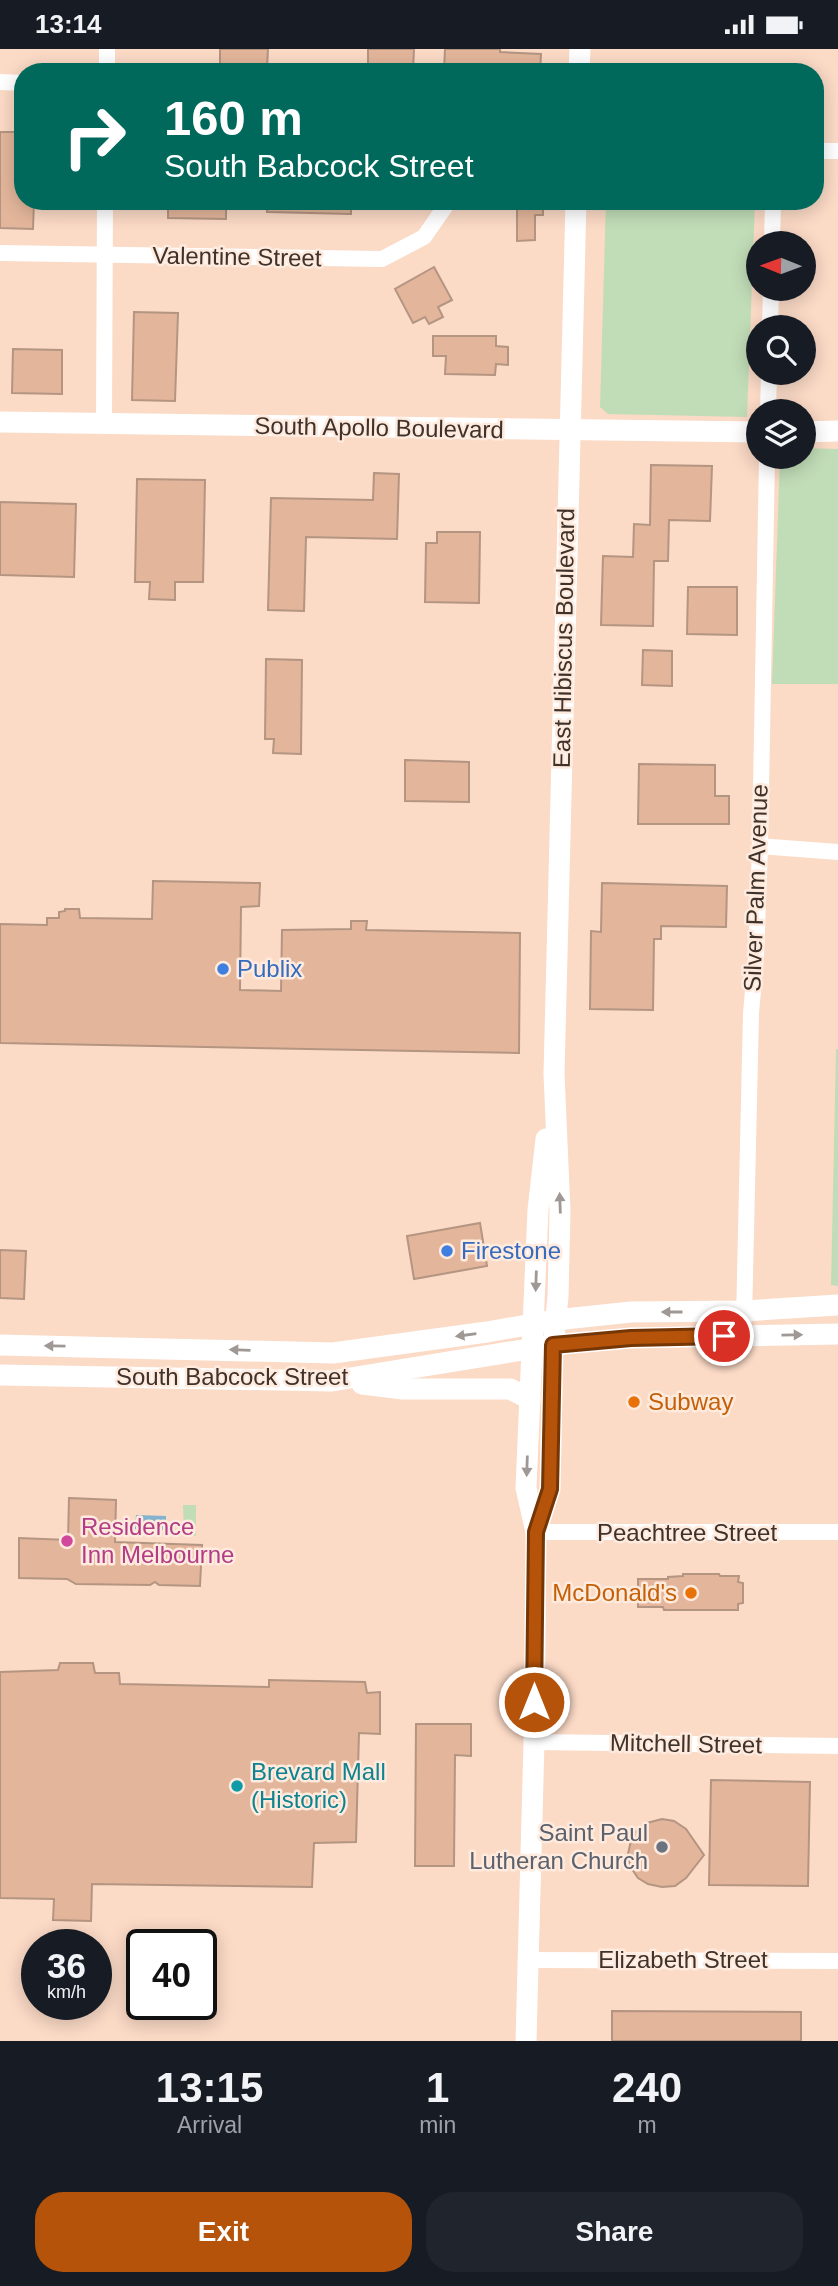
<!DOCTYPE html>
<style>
:root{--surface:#171b24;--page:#20242c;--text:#f1f3f6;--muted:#9ea1a6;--accent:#b45309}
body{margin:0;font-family:Arial,sans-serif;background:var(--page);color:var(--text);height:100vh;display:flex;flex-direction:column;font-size:26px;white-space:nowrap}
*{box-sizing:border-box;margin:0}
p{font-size:23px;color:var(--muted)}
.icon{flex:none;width:38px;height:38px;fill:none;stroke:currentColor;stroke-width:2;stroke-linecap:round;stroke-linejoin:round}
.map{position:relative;height:1992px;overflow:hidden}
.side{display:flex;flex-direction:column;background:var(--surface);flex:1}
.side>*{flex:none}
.banner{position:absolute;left:14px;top:14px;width:810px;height:147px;border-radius:28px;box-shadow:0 4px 18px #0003;background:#00695c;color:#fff;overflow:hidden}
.needle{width:46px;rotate:271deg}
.fabs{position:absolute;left:746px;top:182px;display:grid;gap:14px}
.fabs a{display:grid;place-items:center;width:70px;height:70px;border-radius:50%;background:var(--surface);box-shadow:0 4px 18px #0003;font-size:35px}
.speed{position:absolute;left:21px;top:1880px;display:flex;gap:14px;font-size:35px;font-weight:700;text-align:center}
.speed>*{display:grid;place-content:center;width:91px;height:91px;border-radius:50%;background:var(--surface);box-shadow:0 4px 18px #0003;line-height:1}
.speed small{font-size:18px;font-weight:400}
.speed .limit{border:4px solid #111;border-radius:10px;background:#fff;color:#111}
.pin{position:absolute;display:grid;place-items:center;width:60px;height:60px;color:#fff;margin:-30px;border:4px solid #fff;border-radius:50%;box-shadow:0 2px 7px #0007}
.me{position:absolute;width:77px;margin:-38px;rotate:0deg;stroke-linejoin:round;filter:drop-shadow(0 0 5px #0008)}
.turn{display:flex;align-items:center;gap:24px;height:147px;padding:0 35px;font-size:32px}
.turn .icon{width:91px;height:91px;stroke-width:2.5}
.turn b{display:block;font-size:49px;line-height:60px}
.eta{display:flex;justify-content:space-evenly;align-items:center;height:119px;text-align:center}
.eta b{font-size:42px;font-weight:700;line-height:49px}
.action{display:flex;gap:14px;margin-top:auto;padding:14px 35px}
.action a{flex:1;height:80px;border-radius:28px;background:var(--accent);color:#fff;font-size:28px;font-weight:700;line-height:80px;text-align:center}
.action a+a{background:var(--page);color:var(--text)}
.status{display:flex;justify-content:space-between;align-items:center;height:49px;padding:0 35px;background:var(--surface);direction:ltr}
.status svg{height:19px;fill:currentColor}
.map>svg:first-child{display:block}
.green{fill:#c1ddb7}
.water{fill:#83b3ce}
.building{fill:#e3b69b;stroke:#b49582;stroke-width:2}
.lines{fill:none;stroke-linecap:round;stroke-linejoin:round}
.street{stroke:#fff;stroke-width:16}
.secondary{stroke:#fff;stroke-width:21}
.oneway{fill:#9f9894}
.route-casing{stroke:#753606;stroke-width:18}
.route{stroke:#b45309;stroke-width:12}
.shop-dot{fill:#3f7fe0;stroke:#ffeade;stroke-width:2.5}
.food-dot{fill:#e8710a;stroke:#ffeade;stroke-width:2.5}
.hotel-dot{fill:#d1479c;stroke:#ffeade;stroke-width:2.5}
.culture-dot{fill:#0f9aa8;stroke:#ffeade;stroke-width:2.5}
.worship-dot{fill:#6b7280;stroke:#ffeade;stroke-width:2.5}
.labels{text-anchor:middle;stroke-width:5;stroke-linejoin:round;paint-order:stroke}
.street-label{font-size:24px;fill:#3f322a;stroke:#ffeade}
.shop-label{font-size:24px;fill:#366cbe;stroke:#ffeade;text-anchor:start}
.food-label{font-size:24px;fill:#c56008;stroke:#ffeade;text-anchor:start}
.hotel-label{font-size:24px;fill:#b23c85;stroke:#ffeade;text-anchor:start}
.culture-label{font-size:24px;fill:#0d838f;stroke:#ffeade;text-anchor:start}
.worship-label{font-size:24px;fill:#5b616d;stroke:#ffeade;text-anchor:end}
</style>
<div class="status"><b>13:14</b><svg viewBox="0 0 49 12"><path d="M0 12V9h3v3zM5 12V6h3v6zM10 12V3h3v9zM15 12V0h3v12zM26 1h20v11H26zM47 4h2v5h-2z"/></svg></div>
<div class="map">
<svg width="838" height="1992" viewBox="0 0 838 1992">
<rect width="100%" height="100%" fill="#fbdac6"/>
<g class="green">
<polygon points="606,152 755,152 747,368 608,365 600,358"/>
<polygon points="803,399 838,400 838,635 772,635 780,408 803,408"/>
<polygon points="836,1000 838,1000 838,1237 831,1236"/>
<polygon points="183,1456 196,1456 196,1487 184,1487"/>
</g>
<polygon class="water" points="136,1466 166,1467 166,1481 135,1480"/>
<g class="building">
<polygon points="220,0 268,0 267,19 220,18"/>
<polygon points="368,0 414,0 413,21 368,20"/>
<polygon points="445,0 500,0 500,3 541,5 540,23 444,23"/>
<polygon points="0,83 23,83 23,152 34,152 33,180 0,179"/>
<polygon points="168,152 226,152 226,170 168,169"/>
<polygon points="267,152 351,152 351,165 267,163"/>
<polygon points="517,152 543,152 543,166 535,166 535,191 517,192"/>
<polygon points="434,218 452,251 438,258 443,268 429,275 425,268 413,274 395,240"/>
<polygon points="134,263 178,264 175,352 132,351"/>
<polygon points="433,287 496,287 496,297 508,298 508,316 496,315 495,326 445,325 446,307 433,307"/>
<polygon points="13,300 62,301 62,345 12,344"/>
<polygon points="651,416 712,417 710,472 669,471 668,512 654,512 653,577 601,576 603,507 633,508 634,475 650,476"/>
<polygon points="374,424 399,425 397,490 306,488 304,562 268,561 271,449 373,451"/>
<polygon points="137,430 205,431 203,533 175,533 175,551 149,550 150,533 135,533"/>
<polygon points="0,453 76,455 74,528 0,526"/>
<polygon points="437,483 480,483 479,554 425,553 426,494 437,494"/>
<polygon points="688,538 737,538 737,586 687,585"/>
<polygon points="643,601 672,602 672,637 642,636"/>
<polygon points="266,610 302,611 301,705 273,704 274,690 265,690"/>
<polygon points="405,711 469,713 469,753 405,752"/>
<polygon points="639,715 715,716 715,747 729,747 729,775 638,775"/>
<polygon points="153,832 260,834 259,857 241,858 240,941 281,942 282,881 351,880 351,872 367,872 366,881 520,884 519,1004 0,994 0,875 47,876 47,869 59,869 59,863 65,862 65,860 79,860 80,869 152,870"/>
<polygon points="602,834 727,837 726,878 661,877 661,890 654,890 653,961 590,960 591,882 601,883"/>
<polygon points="480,1174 487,1217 414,1230 407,1187"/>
<polygon points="0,1201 26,1202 24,1250 0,1249"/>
<polygon points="69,1449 116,1451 115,1493 202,1496 200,1537 159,1536 155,1533 150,1536 76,1535 67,1530 19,1529 19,1489 68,1491"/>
<polygon points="683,1525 719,1525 720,1527 739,1527 738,1533 743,1534 743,1554 738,1555 738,1561 664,1561 663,1558 638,1558 638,1530 668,1530 668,1528 683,1527"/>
<polygon points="60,1614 93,1614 95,1624 119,1624 120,1635 269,1638 269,1631 365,1633 367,1644 380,1643 380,1685 359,1684 356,1793 314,1794 312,1838 92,1835 91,1872 53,1871 54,1850 0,1849 0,1623 58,1621"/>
<polygon points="416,1675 471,1675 471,1707 455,1706 454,1817 415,1817"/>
<polygon points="711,1731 810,1733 808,1837 709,1836"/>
<polygon points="662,1770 674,1772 686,1780 704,1806 686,1829 675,1837 662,1838 648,1835 638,1829 630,1817 628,1805 631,1791 637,1781 647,1774"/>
<polygon points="612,1962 801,1963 801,1992 612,1992"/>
</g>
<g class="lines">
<g class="street">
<polyline points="107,23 107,0"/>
<polyline points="0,33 23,34"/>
<polyline points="816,102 838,102"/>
<polyline points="772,194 773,152"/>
<polyline points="0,204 382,210 424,188 449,152"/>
<polyline points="770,278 771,240"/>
<polyline points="768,362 769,324"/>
<polyline points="104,374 105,152"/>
<polyline points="760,797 838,803"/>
<polyline points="744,1271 751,964 756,908 760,797 767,408"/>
<polyline points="536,1483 838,1483"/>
<polyline points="534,1693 838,1697"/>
<polyline points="528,1911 838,1912"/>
</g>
<g class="secondary">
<polyline points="579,23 580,0"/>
<polyline points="0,373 758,383"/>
<polyline points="803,383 838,382"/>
<polyline points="0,1296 333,1304 487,1283 555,1271 631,1263 744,1262 838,1256"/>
<polyline points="0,1326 332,1332 553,1296 631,1289 838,1285"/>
<polyline points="362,1335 403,1340 510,1340 530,1350"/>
<polyline points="536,1483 550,1440 553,1296 558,1248 560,1162 554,1025 576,152"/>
<polyline points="526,1992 534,1693 536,1483 526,1439 538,1161 546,1090"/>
</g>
</g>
<defs><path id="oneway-solid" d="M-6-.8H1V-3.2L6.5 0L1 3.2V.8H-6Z" transform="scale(1.75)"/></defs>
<g class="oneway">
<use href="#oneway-solid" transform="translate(560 1154) rotate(-92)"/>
<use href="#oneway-solid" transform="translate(536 1232) rotate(92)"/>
<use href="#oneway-solid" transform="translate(672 1263) rotate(180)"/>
<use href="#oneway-solid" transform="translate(466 1286) rotate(172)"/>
<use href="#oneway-solid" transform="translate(792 1286) rotate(-1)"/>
<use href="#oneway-solid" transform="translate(55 1297) rotate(-179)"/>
<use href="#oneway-solid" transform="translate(240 1301) rotate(-178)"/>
<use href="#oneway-solid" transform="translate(527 1417) rotate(92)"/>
</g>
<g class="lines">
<defs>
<polyline id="route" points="534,1653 536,1483 550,1440 553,1296 631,1289 724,1287"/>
</defs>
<use href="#route" class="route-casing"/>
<use href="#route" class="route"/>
</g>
<g class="shop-dot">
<circle cx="223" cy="920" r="7"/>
<circle cx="447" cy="1202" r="7"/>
</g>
<g class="food-dot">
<circle cx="634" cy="1353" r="7"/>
<circle cx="691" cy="1544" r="7"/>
</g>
<circle class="hotel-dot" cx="67" cy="1492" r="7"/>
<circle class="culture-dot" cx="237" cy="1737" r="7"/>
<circle class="worship-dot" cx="662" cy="1798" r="7"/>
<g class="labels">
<g class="street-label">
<text transform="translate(237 208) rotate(1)" y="8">Valentine Street</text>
<text transform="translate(379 379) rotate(1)" y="8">South Apollo Boulevard</text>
<text transform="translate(564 589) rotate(-89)" y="8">East Hibiscus Boulevard</text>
<text transform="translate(756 839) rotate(-88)" y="8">Silver Palm Avenue</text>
<text x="232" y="1336">South Babcock Street</text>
<text x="687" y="1492">Peachtree Street</text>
<text transform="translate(686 1695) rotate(1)" y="8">Mitchell Street</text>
<text x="683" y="1919">Elizabeth Street</text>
</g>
<g class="shop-label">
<text x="237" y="928">Publix</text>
<text x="461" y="1210">Firestone</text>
</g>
<g class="food-label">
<text x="648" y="1361">Subway</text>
<text x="677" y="1552" text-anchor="end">McDonald's</text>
</g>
<g class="hotel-label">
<text x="81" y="1486">Residence<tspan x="81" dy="28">Inn Melbourne</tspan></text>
</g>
<g class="culture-label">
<text x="251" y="1731">Brevard Mall<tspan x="251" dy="28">(Historic)</tspan></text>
</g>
<g class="worship-label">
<text x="648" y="1792">Saint Paul<tspan x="648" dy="28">Lutheran Church</tspan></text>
</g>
</g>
</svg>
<div class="fabs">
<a><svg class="needle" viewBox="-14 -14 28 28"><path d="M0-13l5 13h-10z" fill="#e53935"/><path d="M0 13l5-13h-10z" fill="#9ea1a6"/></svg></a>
<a><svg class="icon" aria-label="search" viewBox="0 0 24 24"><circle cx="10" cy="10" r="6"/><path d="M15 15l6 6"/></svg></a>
<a><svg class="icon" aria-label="layers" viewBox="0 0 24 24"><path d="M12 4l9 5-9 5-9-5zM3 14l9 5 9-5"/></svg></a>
</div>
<div class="speed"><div>36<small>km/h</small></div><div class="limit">40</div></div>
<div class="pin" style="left:724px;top:1287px;background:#d93025"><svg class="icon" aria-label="arrive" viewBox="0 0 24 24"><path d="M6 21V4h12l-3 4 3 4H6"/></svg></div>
<svg class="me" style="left:534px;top:1653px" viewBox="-20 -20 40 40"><circle r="17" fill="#b45309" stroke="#fff" stroke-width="3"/><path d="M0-11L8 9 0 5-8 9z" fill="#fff"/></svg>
<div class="banner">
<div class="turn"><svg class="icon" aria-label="right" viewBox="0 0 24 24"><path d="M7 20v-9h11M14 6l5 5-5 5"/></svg><div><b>160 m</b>South Babcock Street</div></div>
</div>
</div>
<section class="side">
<div class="eta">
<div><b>13:15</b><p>Arrival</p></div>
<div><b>1</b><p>min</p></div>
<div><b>240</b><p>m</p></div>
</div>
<div class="action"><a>Exit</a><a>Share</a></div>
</section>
